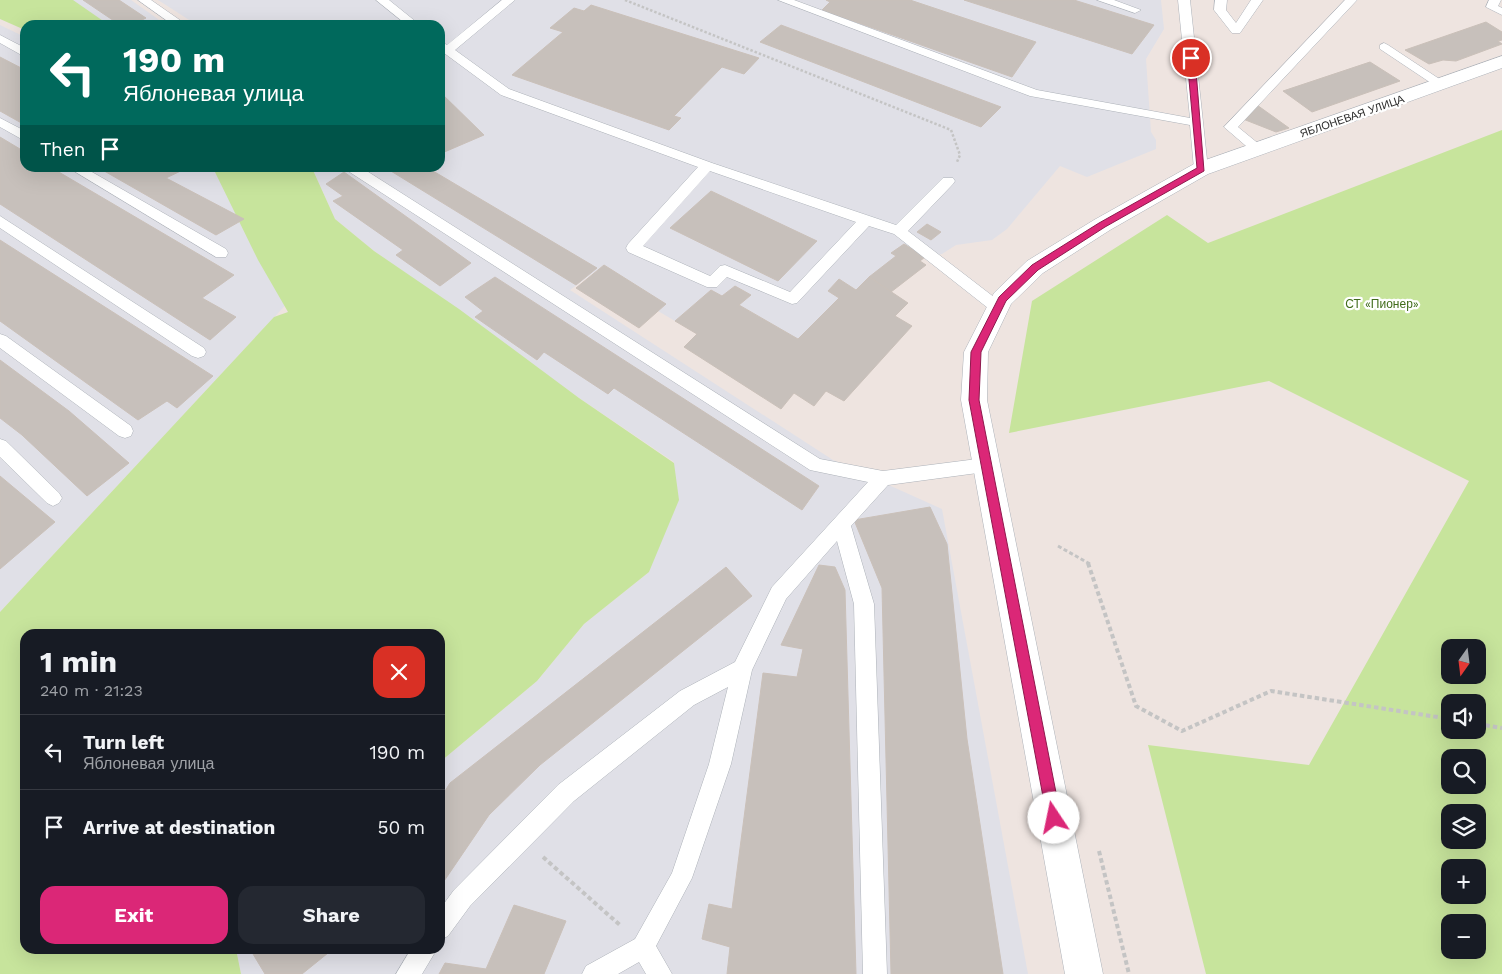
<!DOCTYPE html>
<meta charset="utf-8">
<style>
:root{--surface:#171b24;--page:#242831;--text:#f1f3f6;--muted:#9ea1a6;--line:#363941;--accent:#db2777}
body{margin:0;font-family:"Work Sans",sans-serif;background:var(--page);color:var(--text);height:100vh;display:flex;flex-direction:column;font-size:19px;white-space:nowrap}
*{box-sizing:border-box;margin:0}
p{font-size:16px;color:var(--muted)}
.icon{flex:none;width:28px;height:28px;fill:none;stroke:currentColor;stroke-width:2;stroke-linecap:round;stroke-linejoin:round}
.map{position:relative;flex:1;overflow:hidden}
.details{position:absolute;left:20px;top:629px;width:425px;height:325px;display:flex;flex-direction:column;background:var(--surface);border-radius:15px;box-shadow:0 5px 20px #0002}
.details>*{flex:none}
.guide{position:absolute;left:20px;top:20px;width:425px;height:152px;border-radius:15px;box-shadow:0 5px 20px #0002;background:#00695c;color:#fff;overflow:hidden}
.needle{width:32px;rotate:194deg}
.fabs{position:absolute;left:1441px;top:639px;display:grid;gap:10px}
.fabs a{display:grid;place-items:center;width:45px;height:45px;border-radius:10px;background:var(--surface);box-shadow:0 5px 20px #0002;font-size:25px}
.pin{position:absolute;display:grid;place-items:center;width:42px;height:42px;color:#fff;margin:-21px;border:2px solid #fff;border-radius:50%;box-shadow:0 1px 5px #0007}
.me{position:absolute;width:55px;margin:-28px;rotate:349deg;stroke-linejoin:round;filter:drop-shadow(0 0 4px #0008)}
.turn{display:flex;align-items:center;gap:18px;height:105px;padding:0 20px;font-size:22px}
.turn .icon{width:65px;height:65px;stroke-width:2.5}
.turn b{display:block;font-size:35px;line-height:42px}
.then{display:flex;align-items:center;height:48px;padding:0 20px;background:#0003;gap:10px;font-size:19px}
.round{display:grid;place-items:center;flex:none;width:52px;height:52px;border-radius:15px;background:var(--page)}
.headline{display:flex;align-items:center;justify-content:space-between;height:85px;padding:0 20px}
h1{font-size:30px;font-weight:700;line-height:38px}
.cta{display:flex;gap:10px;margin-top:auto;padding:10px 20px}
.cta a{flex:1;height:58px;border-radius:15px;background:var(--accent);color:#fff;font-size:20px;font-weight:700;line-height:58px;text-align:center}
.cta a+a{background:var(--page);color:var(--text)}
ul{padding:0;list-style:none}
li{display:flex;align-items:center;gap:15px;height:75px;padding:0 20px;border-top:1px solid var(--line)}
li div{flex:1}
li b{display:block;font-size:19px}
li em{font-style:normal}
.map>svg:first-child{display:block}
.industrial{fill:#e0e0e7}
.green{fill:#c7e49c;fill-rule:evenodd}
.building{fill:#c7c0bb;stroke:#cac0b9}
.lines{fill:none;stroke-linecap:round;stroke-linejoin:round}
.service-casing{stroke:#adb2b9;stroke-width:1}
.tertiary-casing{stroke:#adb2b9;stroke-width:1}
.path-far2{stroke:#c4c4c4;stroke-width:2.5;stroke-dasharray:2.5 2;stroke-linecap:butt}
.path-far1{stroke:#c4c4c4;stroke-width:3;stroke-dasharray:4 2.5;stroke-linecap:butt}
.path{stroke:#c4c4c4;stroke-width:4;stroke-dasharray:4.5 3;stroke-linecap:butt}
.service{fill:#fff;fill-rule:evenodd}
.tertiary{fill:#fff;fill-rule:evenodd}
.route{fill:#db2777;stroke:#8e194d}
.labels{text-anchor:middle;stroke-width:4.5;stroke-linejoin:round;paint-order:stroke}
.far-street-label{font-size:11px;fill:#2d2d2d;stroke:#fff}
.park-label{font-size:12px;fill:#406c1b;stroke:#fff}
</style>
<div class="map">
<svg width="1502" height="974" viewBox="0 0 1502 974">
<rect width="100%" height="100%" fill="#eee4e0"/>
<g class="industrial">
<polygon points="69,0 131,0 162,22 157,25 108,25"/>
<polygon points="158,0 1161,0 1164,29 1146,59 1151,132 1156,140 1156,149 1087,177 1060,166 1007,229 992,240 956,245 942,254 925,257 904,244 892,253 896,256 856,290 839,279 828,291 839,298 798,339 739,305 751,295 735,286 722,296 711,290 675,321 658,311 666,304 604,265 570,290 833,460 942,509 1028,974 241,974 236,949 440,949 440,762 537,681 584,624 649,572 674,462 579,398 374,251 335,219 312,168 440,168 440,25 197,25"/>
<polygon points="0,25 25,37 25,168 235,168 294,296 0,612"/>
</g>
<g class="green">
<polygon points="0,0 73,0 109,25 25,25 25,30 0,19"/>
<path d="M1502,130V974H1206L1148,745L1309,765L1469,481L1269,381L1009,433L1032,301L1167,215L1208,243ZM1450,648H1478V675H1450ZM1478,702V730H1450V702ZM1450,758H1478V785H1450ZM1478,812V840H1450V812ZM1450,868H1478V895H1450ZM1450,922H1478V950H1450Z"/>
<polygon points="213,168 312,168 335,219 374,251 459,309 579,398 674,463 679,500 649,572 584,624 537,681 440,762 440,634 25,634 25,949 236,949 241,974 0,974 0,612 274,317 288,312 258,260"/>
</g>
<g class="building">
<polygon points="83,0 119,0 146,18 132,25 120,25"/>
<polygon points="826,0 910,0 1036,42 1012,77 822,10 830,2"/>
<polygon points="964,0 1074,0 1154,25 1132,54"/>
<polygon points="591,5 759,58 744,74 722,67 674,116 681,118 669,130 512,75 563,32 550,28 574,8 584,11"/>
<polygon points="1486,22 1502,32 1502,40 1498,41 1502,44 1456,61 1443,60 1429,64 1405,50"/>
<polygon points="781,25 1001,107 981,127 760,42"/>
<polygon points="0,57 25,70 25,125 0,111"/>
<polygon points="1370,62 1400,81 1312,112 1283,91"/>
<polygon points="440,92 484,135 442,153 440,151"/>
<polygon points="1257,105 1289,128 1276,132 1243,119"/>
<polygon points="0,137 25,152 25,168 52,168 234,275 202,298 236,317 210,340 0,204"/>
<polygon points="99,168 187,168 166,178 244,219 216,235"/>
<polygon points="386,168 428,168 597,268 576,285"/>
<polygon points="344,172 471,263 440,286 396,255 403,250 333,201 343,196 326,184"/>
<polygon points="711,191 817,241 778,281 670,228"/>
<polygon points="927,224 941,232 931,240 917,232"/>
<polygon points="0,240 213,376 177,408 167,401 138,420 0,321"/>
<polygon points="904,244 925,257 920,261 926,265 891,292 869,277 896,256 891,253"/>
<polygon points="604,265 666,304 639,328 576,288"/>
<polygon points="495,277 819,486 802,510 614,388 608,394 544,352 537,360 475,317 483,311 465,297"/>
<polygon points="869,277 908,303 895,316 912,326 844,401 826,391 814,406 794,393 781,409 684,347 697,334 675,321 711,290 722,296 735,286 751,295 739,305 798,339 839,298 828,291 839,279 856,290"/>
<polygon points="0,360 69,411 129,463 87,496 22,435 0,418"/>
<polygon points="0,476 55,522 0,569"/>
<polygon points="930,507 947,544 967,739 1003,974 891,974 882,588 854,520"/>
<polygon points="819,565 835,567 845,590 856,974 727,974 730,947 702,939 709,904 732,909 763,673 797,677 803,649 781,645"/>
<polygon points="726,567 752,596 540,765 489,815 440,887 440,799 450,783"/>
<polygon points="514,905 566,921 544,974 439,974 445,963 486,969"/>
<polygon points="250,949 333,949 302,974 265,974"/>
</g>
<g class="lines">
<defs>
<g id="service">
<polygon points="138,0 151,0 187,25 173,25"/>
<polygon points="376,0 389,0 420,25 407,25"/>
<path d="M502,0H515L455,50L509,89L712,163L896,225L943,178H953L955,181L953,184L908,231L1003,304L1006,308L1003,312H993L894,234L869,226L797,303L792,304L727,277L717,287H707L628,252L626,248L628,244L698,167L501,95L440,50V41L447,45ZM710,171L856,222L790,292L725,265L720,266L710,276L643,246Z"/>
<polygon points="778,0 794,0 1037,90 1190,118 1178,0 1190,0 1208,169 1201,173 1194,169 1190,125 1030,96"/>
<polygon points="1097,0 1114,0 1141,10 1135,13"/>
<polygon points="1215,0 1227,0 1226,10 1236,23 1251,0 1263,0 1240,33 1232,33 1214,10"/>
<polygon points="1345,0 1357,0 1238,127 1265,149 1258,153 1253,152 1224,127"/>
<polygon points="1489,0 1501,0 1498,6 1502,8 1502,15 1486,7"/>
<polygon points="0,35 25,48 25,57 0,43"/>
<polygon points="1384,43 1388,45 1447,84 1445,87 1437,87 1380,49 1380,45"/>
<polygon points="0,118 25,131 25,141 0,127"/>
<polygon points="69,168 85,168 226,249 228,253 226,257 216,257"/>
<polygon points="347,168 362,168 820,459 883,471 985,458 991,460 994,465 991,470 985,472 888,485 851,526 874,604 887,974 863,974 854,604 837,541 786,599 752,670 731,764 692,878 656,946 672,974 646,974 639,962 618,974 582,974 586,966 635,939 672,873 709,764 728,687 694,705 574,801 470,906 448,936 440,940 440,909 454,890 558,785 680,691 735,662 772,587 868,482 810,470 348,171"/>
<polygon points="0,216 204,348 206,352 204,356 198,358 192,356 0,228"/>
<polygon points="0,334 6,336 131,426 133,431 131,436 125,438 119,436 0,348"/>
<polygon points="0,439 6,441 59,493 62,498 59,503 53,506 47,503 0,457"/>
<polygon points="411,949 437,949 422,974 396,974"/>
</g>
<polygon id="tertiary" points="1502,56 1502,68 1208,174 1110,230 1043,273 1011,304 988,352 987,400 1103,974 1065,974 961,400 964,352 994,293 1027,261 1094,220 1194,164"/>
</defs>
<use href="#service" class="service-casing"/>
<use href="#tertiary" class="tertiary-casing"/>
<polyline class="path-far2" points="625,0 951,130 960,155 957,162"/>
<polyline class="path-far1" points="1058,546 1090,564"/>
<g class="path">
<polyline points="1088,563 1136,706 1182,731 1271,691 1450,719"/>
<polyline points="1478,724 1502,728"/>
<polyline points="1099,851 1129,974"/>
<polyline points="543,857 621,926"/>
</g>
<use href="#service" class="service"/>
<use href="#tertiary" class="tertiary"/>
</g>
<polygon class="route" points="1191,56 1195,58 1204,171 1105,227 1038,270 1006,301 981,352 979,400 1061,818 1059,823 1054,825 1049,823 1047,818 969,400 971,352 999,297 1032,265 1099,223 1197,168 1187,58"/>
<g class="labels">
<g class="far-street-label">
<text transform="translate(1352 116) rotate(-19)" y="4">ЯБЛОНЕВАЯ УЛИЦА</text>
</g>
<g class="park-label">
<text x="1382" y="308">СТ «Пионер»</text>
</g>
</g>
</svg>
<div class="fabs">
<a><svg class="needle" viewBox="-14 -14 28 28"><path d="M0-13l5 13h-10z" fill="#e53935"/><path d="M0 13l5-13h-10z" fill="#9ea1a6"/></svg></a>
<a><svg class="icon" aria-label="sound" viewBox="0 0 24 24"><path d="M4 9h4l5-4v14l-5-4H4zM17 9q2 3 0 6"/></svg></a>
<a><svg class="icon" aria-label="search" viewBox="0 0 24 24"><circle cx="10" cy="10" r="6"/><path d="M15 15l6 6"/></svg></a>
<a><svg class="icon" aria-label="layers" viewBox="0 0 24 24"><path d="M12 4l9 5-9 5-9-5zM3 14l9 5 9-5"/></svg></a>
<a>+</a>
<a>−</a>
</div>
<div class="pin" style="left:1191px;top:58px;background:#d93025"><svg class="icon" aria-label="arrive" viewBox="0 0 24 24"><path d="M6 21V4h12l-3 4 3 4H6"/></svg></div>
<svg class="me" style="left:1054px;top:818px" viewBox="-20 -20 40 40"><circle r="19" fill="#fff"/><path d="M0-13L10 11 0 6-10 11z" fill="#db2777"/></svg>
<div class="guide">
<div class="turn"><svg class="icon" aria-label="left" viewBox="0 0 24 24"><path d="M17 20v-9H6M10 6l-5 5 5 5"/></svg><div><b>190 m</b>Яблоневая улица</div></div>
<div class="then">Then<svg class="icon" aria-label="arrive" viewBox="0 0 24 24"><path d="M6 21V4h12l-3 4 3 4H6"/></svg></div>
</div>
<section class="details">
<div class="headline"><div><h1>1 min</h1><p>240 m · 21:23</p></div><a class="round" style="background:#d93025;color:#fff"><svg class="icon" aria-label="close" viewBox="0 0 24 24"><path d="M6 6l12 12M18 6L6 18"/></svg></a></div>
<ul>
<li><svg class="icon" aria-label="left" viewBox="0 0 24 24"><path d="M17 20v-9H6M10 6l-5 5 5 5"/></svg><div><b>Turn left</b><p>Яблоневая улица</p></div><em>190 m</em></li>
<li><svg class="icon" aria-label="arrive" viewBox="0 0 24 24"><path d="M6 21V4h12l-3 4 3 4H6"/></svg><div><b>Arrive at destination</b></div><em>50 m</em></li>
</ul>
<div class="cta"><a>Exit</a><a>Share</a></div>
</section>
</div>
